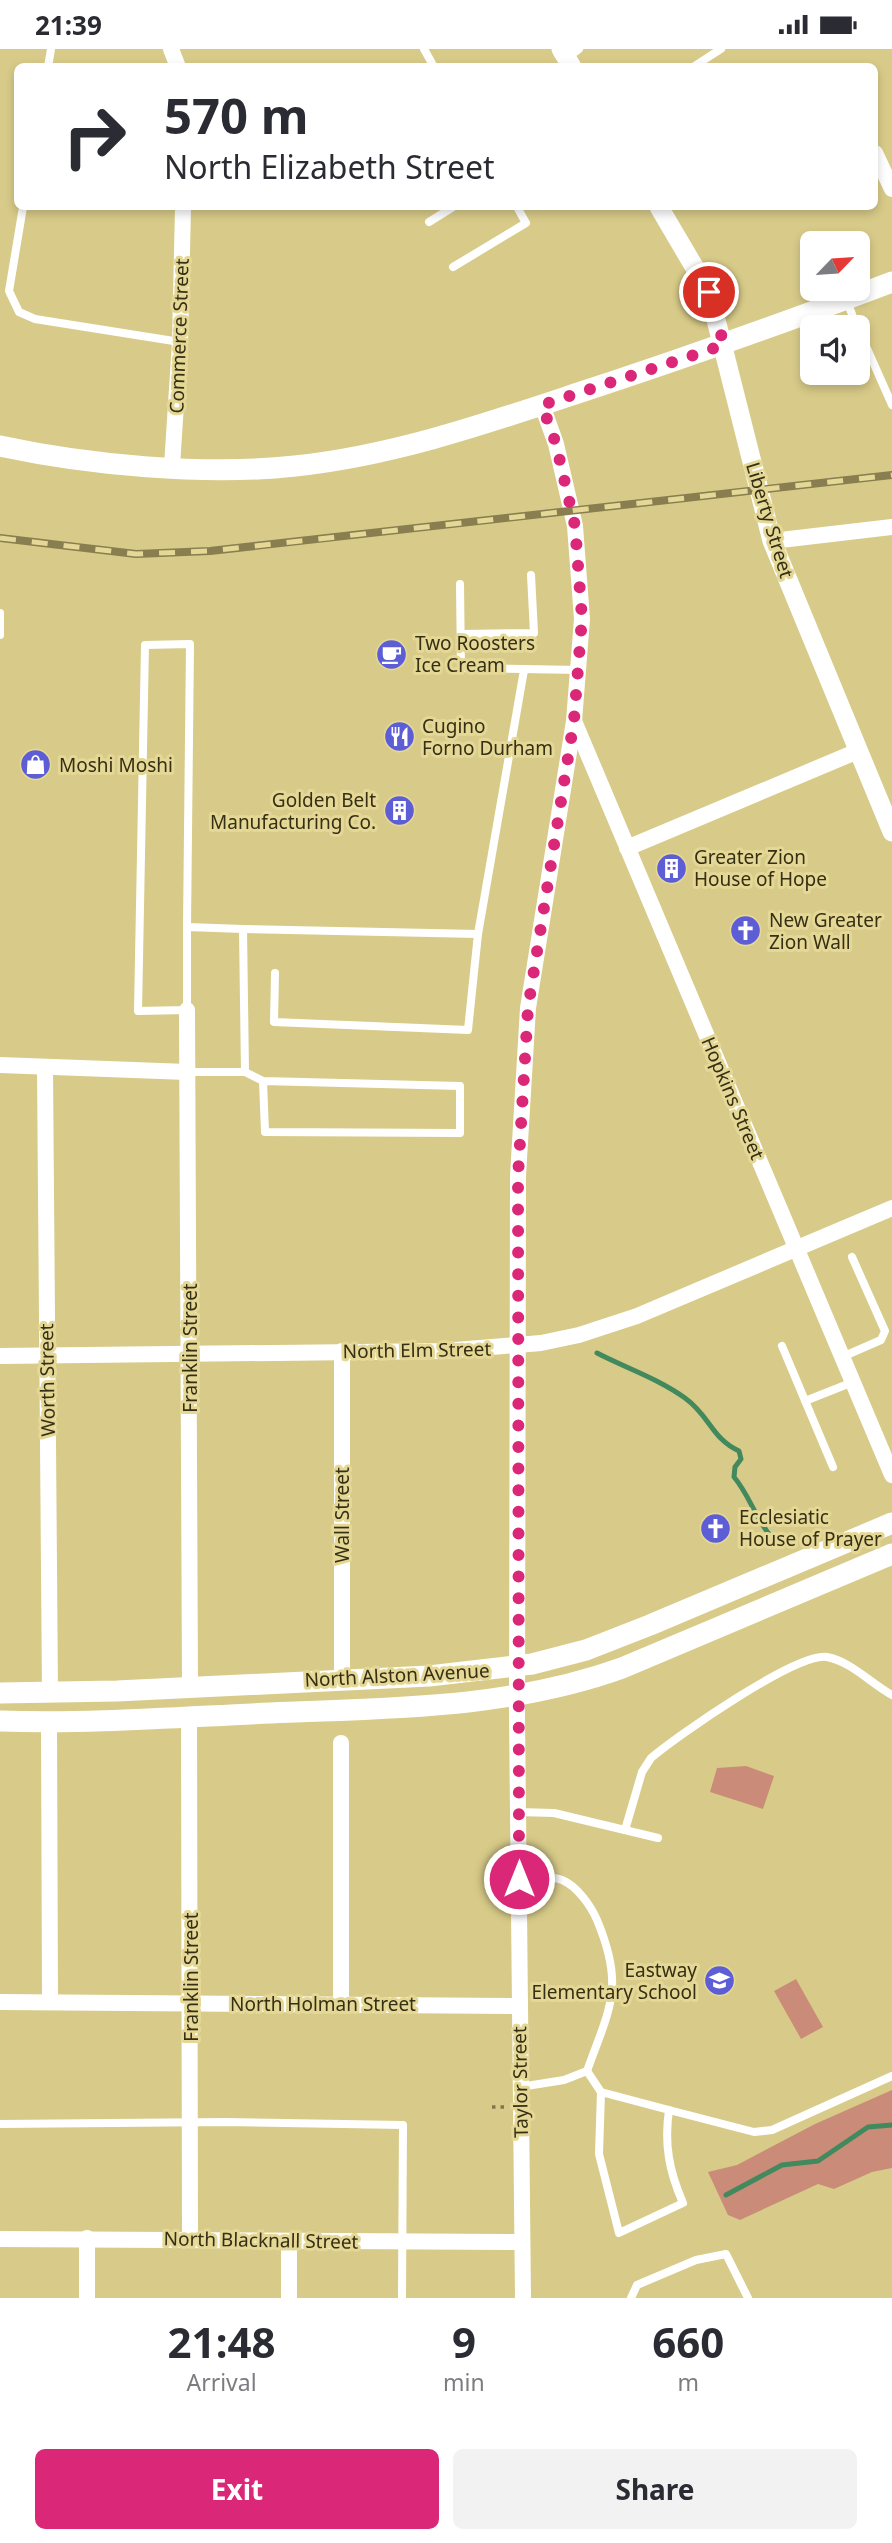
<!DOCTYPE html>
<style>
:root{--surface:#fff;--page:#f2f2f3;--text:#2b2b33;--muted:#7c7c81;--accent:#db2777}
body{margin:0;font-family:"Noto Sans",sans-serif;background:var(--page);color:var(--text);height:100vh;display:flex;flex-direction:column;font-size:26px;white-space:nowrap}
*{box-sizing:border-box;margin:0}
p{font-size:23px;color:var(--muted)}
.icon{flex:none;width:38px;height:38px;fill:none;stroke:currentColor;stroke-width:2;stroke-linecap:round;stroke-linejoin:round}
.map{position:relative;height:2249px;overflow:hidden}
.sheet{display:flex;flex-direction:column;background:var(--surface);flex:1}
.sheet>*{flex:none}
.guide{position:absolute;left:14px;top:14px;width:864px;height:147px;border-radius:10px;box-shadow:0 4px 10px #0003;background:#fff;color:var(--text);overflow:hidden}
.needle{width:46px;rotate:65deg}
.controls{position:absolute;left:800px;top:182px;display:grid;gap:14px}
.controls a{display:grid;place-items:center;width:70px;height:70px;border-radius:10px;background:var(--surface);box-shadow:0 4px 10px #0003;font-size:35px}
.pin{position:absolute;display:grid;place-items:center;width:60px;height:60px;color:#fff;margin:-30px;border:4px solid #fff;border-radius:50%;box-shadow:0 2px 7px #0007}
.me{position:absolute;width:77px;margin:-38px;rotate:0deg;stroke-linejoin:round;filter:drop-shadow(0 0 5px #0008)}
.turn{display:flex;align-items:center;gap:24px;height:147px;padding:0 35px;font-size:32px}
.turn .icon{width:91px;height:91px;stroke-width:2.5}
.turn b{display:block;font-size:49px;line-height:60px}
.eta{display:flex;justify-content:space-evenly;align-items:center;height:119px;text-align:center}
.eta b{font-size:42px;font-weight:700;line-height:49px}
.button{display:flex;gap:14px;margin-top:auto;padding:14px 35px}
.button a{flex:1;height:80px;border-radius:10px;background:var(--accent);color:#fff;font-size:28px;font-weight:700;line-height:80px;text-align:center}
.button a+a{background:var(--page);color:var(--text)}
.status{display:flex;justify-content:space-between;align-items:center;height:49px;padding:0 35px;background:var(--surface);direction:ltr}
.status svg{height:19px;fill:currentColor}
.map>svg:first-child{display:block}
.green{fill:#ca8c78}
.lines{fill:none;stroke-linecap:round;stroke-linejoin:round}
.stream{stroke:#42895d;stroke-width:5}
.path{stroke:#80774a;stroke-width:3.5;stroke-dasharray:3.5 5;stroke-linecap:butt}
.service{stroke:#fff;stroke-width:8}
.minor{stroke:#fff;stroke-width:16}
.tertiary{stroke:#fff;stroke-width:19}
.secondary{stroke:#fff;stroke-width:21}
.rail-casing{stroke:#887e4f;stroke-width:8}
.rail{stroke:#e5d896;stroke-width:5;stroke-dasharray:16;stroke-linecap:butt}
.route{stroke:#db2777;stroke-width:12;stroke-dasharray:0 21.6}
.labels{text-anchor:middle;stroke-width:6;stroke-linejoin:round;paint-order:stroke}
.street-label{font-size:19px;fill:#352f14;stroke:#e5d896}
.poi-label{font-size:19px;fill:#352f14;stroke:#e5d896;text-anchor:start}
</style>
<div class="status"><b>21:39</b><svg viewBox="0 0 49 12"><path d="M0 12V9h3v3zM5 12V6h3v6zM10 12V3h3v9zM15 12V0h3v12zM26 1h20v11H26zM47 4h2v5h-2z"/></svg></div>
<div class="map">
<svg width="892" height="2249" viewBox="0 0 892 2249">
<rect width="100%" height="100%" fill="#d8cb89"/>
<g class="green">
<polygon points="746,1717 774,1727 763,1760 710,1743 717,1719"/>
<polygon points="796,1930 823,1978 801,1990 774,1942"/>
<polygon points="892,2041 892,2119 872,2123 834,2140 818,2135 740,2171 728,2166 708,2123 737,2116 815,2075"/>
</g>
<g class="lines">
<g class="stream">
<path d="M597,1304C626,1319 659,1330 685,1349C710,1367 712,1390 739,1402L741,1410L735,1418L734,1428C750,1447 755,1469 772,1489"/>
<polyline points="726,2146 782,2116 818,2112 868,2078 892,2076"/>
</g>
<polyline class="path" points="492,2058 508,2058"/>
<g class="service">
<polyline points="424,0 434,18"/>
<polyline points="567,9 579,0"/>
<polyline points="48,18 51,0"/>
<polyline points="615,18 618,18"/>
<polyline points="693,18 721,0"/>
<polyline points="23,158 9,242 19,263 35,270 180,293"/>
<polyline points="429,173 453,158"/>
<polyline points="453,218 526,174 517,158"/>
<polyline points="846,250 857,278"/>
<polyline points="858,279 892,356"/>
<polyline points="460,535 461,619 580,621"/>
<polyline points="0,564 0,586"/>
<polyline points="461,585 534,584 531,526"/>
<polyline points="187,878 187,961 138,962 145,596 190,595 187,878 243,880 245,1023 263,1032 460,1037 460,1084 265,1083 263,1032"/>
<polyline points="243,880 478,885"/>
<polyline points="275,924 274,973 468,981 478,885 524,621"/>
<polyline points="187,1023 245,1023"/>
<polyline points="782,1297 833,1418"/>
<polyline points="842,1308 881,1291 885,1282 852,1208"/>
<polyline points="805,1352 853,1333"/>
<polyline points="518,1763 554,1764 658,1789"/>
<path d="M625,1781L642,1723L651,1709C677,1687 797,1603 827,1608C850,1612 872,1635 892,1646"/>
<path d="M519,1830C531,1829 550,1826 562,1831C577,1837 591,1857 597,1871C625,1938 610,1958 587,2022L564,2031L520,2038"/>
<path d="M587,2022L601,2043L599,2105L619,2184L683,2154C669,2122 664,2095 669,2061L601,2043"/>
<polyline points="669,2061 754,2083 772,2081 892,2027"/>
<polyline points="0,2075 225,2073 403,2076 402,2249"/>
<polyline points="631,2249 637,2236 696,2211 726,2205 748,2249"/>
</g>
<g class="minor">
<polyline points="171,0 178,18"/>
<polyline points="875,104 892,140"/>
<polyline points="172,417 180,293 183,158"/>
<polyline points="772,492 892,478"/>
<polyline points="574,672 892,1426"/>
<polyline points="627,799 858,702"/>
<polyline points="187,961 190,1638"/>
<polyline points="0,1016 187,1023"/>
<polyline points="45,1019 50,1644"/>
<polyline points="0,1307 443,1302 541,1294 579,1286 637,1267 892,1159"/>
<polyline points="342,1630 342,1302"/>
<polyline points="189,1667 190,2189"/>
<polyline points="49,1673 50,1953"/>
<polyline points="341,1694 341,1955"/>
<polyline points="0,1953 519,1957"/>
<polyline points="0,2190 522,2193"/>
<polyline points="87,2249 87,2189"/>
<polyline points="289,2249 289,2193"/>
<polyline points="523,2249 517,1666 518,1127 528,959 574,672 582,570 575,477 556,395 542,356"/>
</g>
<g class="tertiary">
<polyline points="561,0 572,18"/>
<polyline points="659,158 709,243 772,492 892,783"/>
</g>
<g class="secondary">
<path d="M0,397C88,416 206,427 295,417C390,407 482,376 572,346C680,311 786,273 892,233"/>
<polyline points="0,1644 117,1642 429,1627 532,1615 586,1601 650,1576 892,1474"/>
<path d="M0,1672C90,1675 181,1668 271,1664C389,1659 508,1660 622,1619L892,1505"/>
</g>
<defs>
<polyline id="rail" points="0,489 136,505 210,502 892,426"/>
</defs>
<use href="#rail" class="rail-casing"/>
<use href="#rail" class="rail"/>
</g>
<g class="lines">
<polyline class="route" points="519,1830 518,1127 528,959 574,671 582,569 575,477 556,395 542,356 724,296 709,243"/>
</g>
<defs>
<symbol id="cafe-disc" viewBox="-11 -11 22 22"><circle r="9.5" fill="#5d5ed6" stroke="#e5d896"/><path d="M-5.5-4.5H6V0H3Q3 3.5 0 3.5H-2.5Q-5.5 3.5-5.5 0ZM3-3.2v2h1.7v-2ZM-6 4.5H4V6H-6Z" fill="#fff"/></symbol>
<symbol id="restaurant-disc" viewBox="-11 -11 22 22"><circle r="9.5" fill="#5d5ed6" stroke="#e5d896"/><path d="M-5-6h1v4h1v-4h1v4h1v-4h1v5L-1.5 .5V6h-2V.5L-5-1ZM5-6V6H3V1.5H1.5Q1.5-4 5-6Z" fill="#fff"/></symbol>
<symbol id="shop-disc" viewBox="-11 -11 22 22"><circle r="9.5" fill="#5d5ed6" stroke="#e5d896"/><path d="M-5-2.5h2.3a2.7 3.5 0 0 1 5.4 0H5L5.5 6h-11ZM-1.5-2.5h3a1.5 2.3 0 0 0-3 0Z" fill="#fff"/></symbol>
<symbol id="building-disc" viewBox="-11 -11 22 22"><circle r="9.5" fill="#5d5ed6" stroke="#e5d896"/><path d="M-4-6H4V6H1V3H-1V6H-4ZM-2.5-4.3h1.7v1.8h-1.7ZM.8-4.3h1.7v1.8H.8ZM-2.5-1h1.7V.8h-1.7ZM.8-1h1.7V.8H.8Z" fill="#fff"/></symbol>
<symbol id="church-disc" viewBox="-11 -11 22 22"><circle r="9.5" fill="#5d5ed6" stroke="#e5d896"/><path d="M-1.2-6h2.4v3.5h3.3v2.4h-3.3V6h-2.4V-.1h-3.3v-2.4h3.3Z" fill="#fff"/></symbol>
<symbol id="school-disc" viewBox="-11 -11 22 22"><circle r="9.5" fill="#5d5ed6" stroke="#e5d896"/><path d="M0-5L7-2L0 1L-7-2ZM-4 1L0 2.5L4 1V4Q0 6-4 4Z" fill="#fff"/></symbol>
</defs>
<g fill-rule="evenodd">
<use href="#cafe-disc" x="374" y="588" width="35" height="35"/>
<use href="#restaurant-disc" x="382" y="670" width="35" height="35"/>
<use href="#shop-disc" x="18" y="698" width="35" height="35"/>
<use href="#building-disc" x="382" y="744" width="35" height="35"/>
<use href="#building-disc" x="654" y="802" width="35" height="35"/>
<use href="#church-disc" x="728" y="864" width="35" height="35"/>
<use href="#church-disc" x="698" y="1462" width="35" height="35"/>
<use href="#school-disc" x="702" y="1914" width="35" height="35"/>
</g>
<g class="labels">
<g class="street-label">
<text transform="translate(179 287) rotate(-88)" y="7">Commerce Street</text>
<text transform="translate(770 471) rotate(73)" y="7">Liberty Street</text>
<text transform="translate(733 1049) rotate(67)" y="7">Hopkins Street</text>
<text transform="translate(190 1299) rotate(-90)" y="7">Franklin Street</text>
<text transform="translate(417 1301) rotate(-1)" y="7">North Elm Street</text>
<text transform="translate(47 1331) rotate(-91)" y="7">Worth Street</text>
<text transform="translate(342 1466) rotate(-90)" y="7">Wall Street</text>
<text transform="translate(397 1626) rotate(-3)" y="7">North Alston Avenue</text>
<text transform="translate(191 1928) rotate(-90)" y="7">Franklin Street</text>
<text x="323" y="1962">North Holman Street</text>
<text transform="translate(520 2033) rotate(-91)" y="7">Taylor Street</text>
<text transform="translate(261 2191) rotate(1)" y="7">North Blacknall Street</text>
</g>
<g class="poi-label">
<text x="415" y="601">Two Roosters<tspan x="415" dy="22">Ice Cream</tspan></text>
<text x="422" y="684">Cugino<tspan x="422" dy="22">Forno Durham</tspan></text>
<text x="59" y="723">Moshi Moshi</text>
<text x="376" y="758" text-anchor="end">Golden Belt<tspan x="376" dy="22">Manufacturing Co.</tspan></text>
<text x="694" y="815">Greater Zion<tspan x="694" dy="22">House of Hope</tspan></text>
<text x="769" y="878">New Greater<tspan x="769" dy="22">Zion Wall</tspan></text>
<text x="739" y="1475">Ecclesiatic<tspan x="739" dy="22">House of Prayer</tspan></text>
<text x="697" y="1928" text-anchor="end">Eastway<tspan x="697" dy="22">Elementary School</tspan></text>
</g>
</g>
</svg>
<div class="controls">
<a><svg class="needle" viewBox="-14 -14 28 28"><path d="M0-13l5 13h-10z" fill="#e53935"/><path d="M0 13l5-13h-10z" fill="#7c7c81"/></svg></a>
<a><svg class="icon" aria-label="sound" viewBox="0 0 24 24"><path d="M4 9h4l5-4v14l-5-4H4zM17 9q2 3 0 6"/></svg></a>
</div>
<div class="pin" style="left:709px;top:243px;background:#d93025"><svg class="icon" aria-label="arrive" viewBox="0 0 24 24"><path d="M6 21V4h12l-3 4 3 4H6"/></svg></div>
<svg class="me" style="left:519px;top:1830px" viewBox="-20 -20 40 40"><circle r="17" fill="#db2777" stroke="#fff" stroke-width="3"/><path d="M0-11L8 9 0 5-8 9z" fill="#fff"/></svg>
<div class="guide">
<div class="turn"><svg class="icon" aria-label="right" viewBox="0 0 24 24"><path d="M7 20v-9h11M14 6l5 5-5 5"/></svg><div><b>570 m</b>North Elizabeth Street</div></div>
</div>
</div>
<section class="sheet">
<div class="eta">
<div><b>21:48</b><p>Arrival</p></div>
<div><b>9</b><p>min</p></div>
<div><b>660</b><p>m</p></div>
</div>
<div class="button"><a>Exit</a><a>Share</a></div>
</section>
